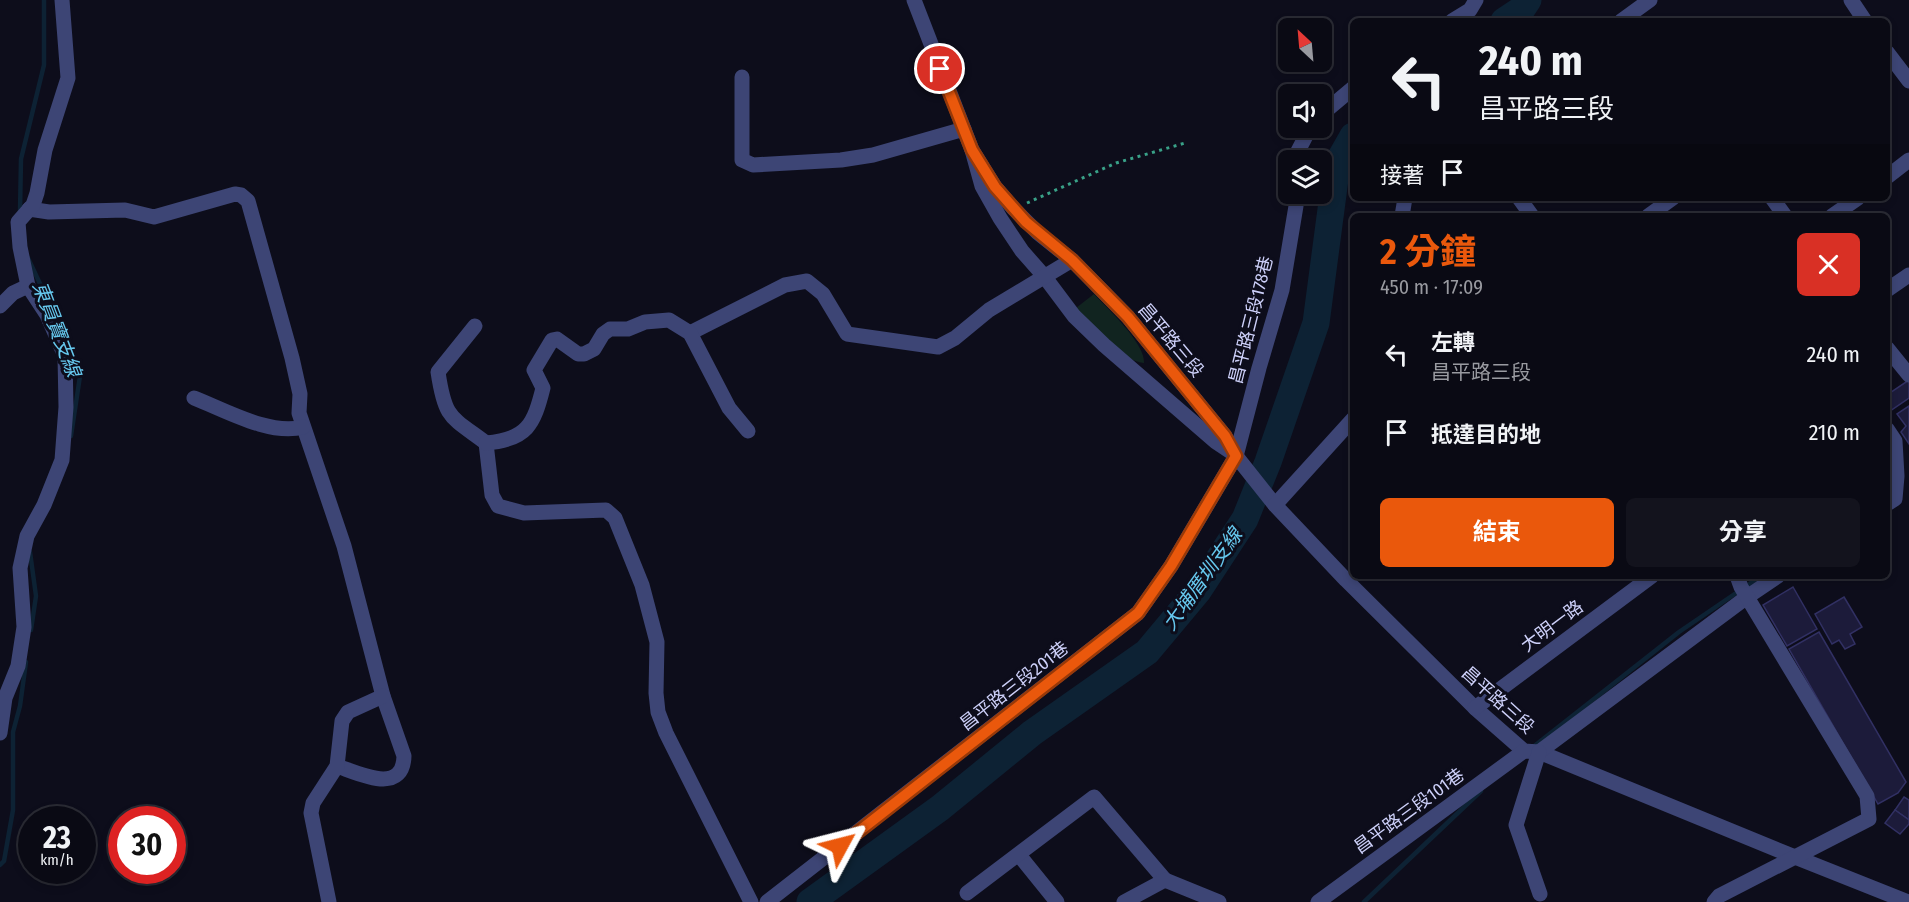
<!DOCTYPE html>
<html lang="zh-TW">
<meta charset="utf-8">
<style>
:root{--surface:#0a0a14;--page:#13131d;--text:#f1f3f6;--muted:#999aa0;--line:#2a2b34;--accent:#ea580c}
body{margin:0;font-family:"Fira Sans Condensed","Noto Sans TC",sans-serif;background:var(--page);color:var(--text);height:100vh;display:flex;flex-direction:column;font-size:22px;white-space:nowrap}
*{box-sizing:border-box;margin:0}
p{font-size:20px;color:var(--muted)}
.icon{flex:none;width:33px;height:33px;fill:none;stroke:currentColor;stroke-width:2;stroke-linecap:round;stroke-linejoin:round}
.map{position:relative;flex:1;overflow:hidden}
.panel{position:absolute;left:1350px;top:213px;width:540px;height:366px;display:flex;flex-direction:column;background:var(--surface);border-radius:9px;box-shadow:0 3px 9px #0003,0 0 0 2px var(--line)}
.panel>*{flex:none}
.top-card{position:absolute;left:1350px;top:18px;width:540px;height:183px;border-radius:9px;box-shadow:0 3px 9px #0003,0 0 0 2px var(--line);background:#0a0a14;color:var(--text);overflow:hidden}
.needle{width:39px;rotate:334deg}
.buttons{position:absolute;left:1278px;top:18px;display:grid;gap:12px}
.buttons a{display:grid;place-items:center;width:54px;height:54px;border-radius:9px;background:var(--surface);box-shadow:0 3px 9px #0003,0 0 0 2px var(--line);font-size:30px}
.speed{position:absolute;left:18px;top:806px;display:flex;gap:12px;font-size:30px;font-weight:700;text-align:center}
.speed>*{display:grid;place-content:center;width:78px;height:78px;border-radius:50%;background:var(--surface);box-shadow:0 3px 9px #0003,0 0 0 2px var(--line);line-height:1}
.speed small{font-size:15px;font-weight:400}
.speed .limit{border:9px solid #d22;background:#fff;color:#111}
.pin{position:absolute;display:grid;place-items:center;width:51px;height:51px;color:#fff;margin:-26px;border:3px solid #fff;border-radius:50%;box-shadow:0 2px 6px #0007}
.me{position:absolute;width:66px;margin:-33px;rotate:52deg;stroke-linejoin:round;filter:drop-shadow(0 0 4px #0008)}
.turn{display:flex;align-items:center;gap:21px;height:126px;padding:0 30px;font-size:27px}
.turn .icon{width:78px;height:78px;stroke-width:2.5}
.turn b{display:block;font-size:42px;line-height:51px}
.then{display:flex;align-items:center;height:57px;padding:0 30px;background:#0003;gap:12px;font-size:22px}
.round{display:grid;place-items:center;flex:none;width:63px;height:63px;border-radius:9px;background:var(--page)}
.head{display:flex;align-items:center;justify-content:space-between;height:102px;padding:0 30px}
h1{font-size:36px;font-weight:700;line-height:45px;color:var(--accent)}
.action{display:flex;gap:12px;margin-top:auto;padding:12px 30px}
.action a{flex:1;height:69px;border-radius:9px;background:var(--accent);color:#fff;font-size:24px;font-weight:700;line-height:69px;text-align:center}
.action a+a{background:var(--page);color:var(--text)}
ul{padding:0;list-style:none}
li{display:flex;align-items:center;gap:18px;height:78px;padding:0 30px}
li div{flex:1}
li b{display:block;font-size:22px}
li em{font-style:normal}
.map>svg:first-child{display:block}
.green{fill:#112420}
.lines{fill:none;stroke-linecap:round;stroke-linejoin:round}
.stream{stroke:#0d2234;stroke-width:4.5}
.river{stroke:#0d2234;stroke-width:27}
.building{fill:#1c1b3a;stroke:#313063;stroke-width:1.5}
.path{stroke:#39a188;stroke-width:3;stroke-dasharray:3 4.5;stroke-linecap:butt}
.minor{stroke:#3d4575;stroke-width:15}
.route-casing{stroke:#983908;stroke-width:15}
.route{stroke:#ea580c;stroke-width:10}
.labels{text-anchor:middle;stroke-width:6;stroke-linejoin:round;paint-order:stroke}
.street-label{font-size:18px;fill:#cdd0f9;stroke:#0d0d1b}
.water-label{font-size:20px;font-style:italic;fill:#66c8ee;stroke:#0d0d1b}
</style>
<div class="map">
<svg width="1909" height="902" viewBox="0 0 1909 902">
<rect width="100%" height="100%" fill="#0d0d1b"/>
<path class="green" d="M1094,294C1107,308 1146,344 1144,363C1120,361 1093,325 1076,308Z"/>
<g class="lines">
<g class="stream">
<polyline points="20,212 21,159 44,65 44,0"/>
<polyline points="28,258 56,318"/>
<polyline points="71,354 80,376 71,436"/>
<polyline points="30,552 36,596 31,630"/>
<polyline points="1533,747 1679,632 1761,576"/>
<polyline points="0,865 4,861 13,810 13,732 20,706 26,662"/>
<polyline points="1364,902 1481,791"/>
</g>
<g class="river">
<polyline points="1504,21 1522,9 1528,0"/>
<polyline points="810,902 940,808 1032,733 1147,652 1198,591 1245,519 1268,462 1316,323 1337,164 1353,136"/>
</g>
</g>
<g class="building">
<polygon points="1909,380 1909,398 1887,413 1887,395"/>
<polygon points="1909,406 1909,444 1901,432 1906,426 1897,414"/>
<polygon points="1793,587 1817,629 1787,646 1763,605"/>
<polygon points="1844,597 1862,627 1850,634 1855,644 1845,649 1839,640 1832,644 1815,614"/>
<polygon points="1819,632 1906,782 1898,793 1878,804 1789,649"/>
<polygon points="1904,797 1909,800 1909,820 1895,810"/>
<polygon points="1895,810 1909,820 1909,824 1900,834 1885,823"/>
</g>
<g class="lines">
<polyline class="path" points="1027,203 1116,163 1185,143"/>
<g class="minor">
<polyline points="914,0 972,150 982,186 1000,218 1022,251 1044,276 1074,316 1104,345 1216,442 1234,454"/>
<polyline points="1851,0 1865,21"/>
<polyline points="1452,21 1470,10 1476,0"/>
<polyline points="1621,21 1650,0"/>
<polyline points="1887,52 1909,81"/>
<polyline points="742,77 742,160 753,165 841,160 873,155 964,129"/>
<polyline points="1322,114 1353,88"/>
<polyline points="972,150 995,187 1014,209 1038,233 1072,260 1128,317 1225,436 1236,456 1275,505 1346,580 1475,708 1524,751 1539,752 1795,857 1908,902"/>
<polyline points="1297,160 1297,153 1310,128"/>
<polyline points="1887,177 1909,160"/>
<polyline points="1519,198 1532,216"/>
<polyline points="1772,198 1785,216"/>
<path d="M29,209L49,212L125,210L154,217L235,194L241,195L248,201L292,358L300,394L299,413L344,546L383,696L404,756C403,796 358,773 337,766"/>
<polyline points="1402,216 1405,198"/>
<polyline points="1648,216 1673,198"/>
<polyline points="1832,216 1858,198"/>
<polyline points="1887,290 1909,275"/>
<polyline points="0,306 13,293 28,286"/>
<path d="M475,326L438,372C445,419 450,416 486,443L492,495L498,506L524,513L606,510L615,518L642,585L657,642L656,693L658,712L666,733L751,902"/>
<polyline points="690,333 785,285 807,281 823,294 847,334 938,347 955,338 989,310 1072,260"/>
<polyline points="1887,348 1909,375"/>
<path d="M194,398C225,410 270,436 303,427"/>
<polyline points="1887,429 1895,441 1897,476 1895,499 1887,504"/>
<path d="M486,443C527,440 534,424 543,388L534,370L552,340L557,339L578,354H584L594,349L603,334L610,329H628L645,322L669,320L690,333L729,408L748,431"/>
<polyline points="1275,505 1353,419"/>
<polyline points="1475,708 1652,576"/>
<polyline points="0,733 5,698 18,666 24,627 20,568 27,536 44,505 62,460 66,407 65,356 47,315 28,286 20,247 18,222 33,205 37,193 45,150 68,78 62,0"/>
<polyline points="1539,752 1747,597 1778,576"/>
<polyline points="1539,752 1516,825 1540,894"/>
<polyline points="1019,855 1057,902"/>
<polyline points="967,893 1094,797 1165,880"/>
<polyline points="329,902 311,813 313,803 337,766 342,721 348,712 383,696"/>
<polyline points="767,902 1138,613 1171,566 1236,456 1259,368 1282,290 1296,206 1296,194"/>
<polyline points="1124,902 1165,880 1219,902"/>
<polyline points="1318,902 1524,751"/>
<polyline points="1714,902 1719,896 1869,819 1867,796 1741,587 1737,576"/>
</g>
</g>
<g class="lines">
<defs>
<polyline id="route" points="840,846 1138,613 1171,566 1236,456 1225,436 1128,317 1072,260 1026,222 995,187 972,150 940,69"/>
</defs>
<use href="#route" class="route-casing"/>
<use href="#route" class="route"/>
</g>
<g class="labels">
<g class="street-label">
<text transform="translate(1251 320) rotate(-76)" y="6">昌平路三段178巷</text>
<text transform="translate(1171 340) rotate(50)" y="6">昌平路三段</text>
<text transform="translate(1552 626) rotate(-37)" y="6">大明一路</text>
<text transform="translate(1014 686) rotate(-38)" y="6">昌平路三段201巷</text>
<text transform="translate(1498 700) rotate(42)" y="6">昌平路三段</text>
<text transform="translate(1409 811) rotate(-36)" y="6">昌平路三段101巷</text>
</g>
<g class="water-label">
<text transform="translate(57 329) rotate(69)" y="7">東員寶支線</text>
<text transform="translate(1202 579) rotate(-54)" y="7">大埔厝圳支線</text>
</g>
</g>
</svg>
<div class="buttons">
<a><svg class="needle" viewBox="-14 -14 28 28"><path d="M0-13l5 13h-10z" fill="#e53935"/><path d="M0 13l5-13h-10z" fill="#999aa0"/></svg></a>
<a><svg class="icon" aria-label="sound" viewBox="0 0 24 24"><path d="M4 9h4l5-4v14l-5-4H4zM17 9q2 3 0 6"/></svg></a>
<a><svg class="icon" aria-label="layers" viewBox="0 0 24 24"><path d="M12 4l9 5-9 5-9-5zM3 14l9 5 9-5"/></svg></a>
</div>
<div class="speed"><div>23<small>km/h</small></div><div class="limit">30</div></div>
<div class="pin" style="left:940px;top:69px;background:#d93025"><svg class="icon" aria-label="arrive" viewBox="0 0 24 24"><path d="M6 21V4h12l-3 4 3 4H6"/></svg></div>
<svg class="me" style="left:840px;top:846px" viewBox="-20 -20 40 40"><path d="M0-17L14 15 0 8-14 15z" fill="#ea580c" stroke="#fff" stroke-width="4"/></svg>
<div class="top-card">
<div class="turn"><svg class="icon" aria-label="left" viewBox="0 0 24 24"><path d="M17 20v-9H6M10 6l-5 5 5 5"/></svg><div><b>240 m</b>昌平路三段</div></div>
<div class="then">接著<svg class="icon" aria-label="arrive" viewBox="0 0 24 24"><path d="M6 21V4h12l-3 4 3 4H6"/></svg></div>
</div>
<section class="panel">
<div class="head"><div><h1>2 分鐘</h1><p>450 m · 17:09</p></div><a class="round" style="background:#d93025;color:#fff"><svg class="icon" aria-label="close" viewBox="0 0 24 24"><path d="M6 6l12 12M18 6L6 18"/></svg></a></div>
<ul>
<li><svg class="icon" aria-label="left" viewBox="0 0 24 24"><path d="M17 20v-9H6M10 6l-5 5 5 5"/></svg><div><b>左轉</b><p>昌平路三段</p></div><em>240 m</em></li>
<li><svg class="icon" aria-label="arrive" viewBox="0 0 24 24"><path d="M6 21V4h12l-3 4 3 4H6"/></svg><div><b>抵達目的地</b></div><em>210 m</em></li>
</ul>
<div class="action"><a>結束</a><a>分享</a></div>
</section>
</div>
